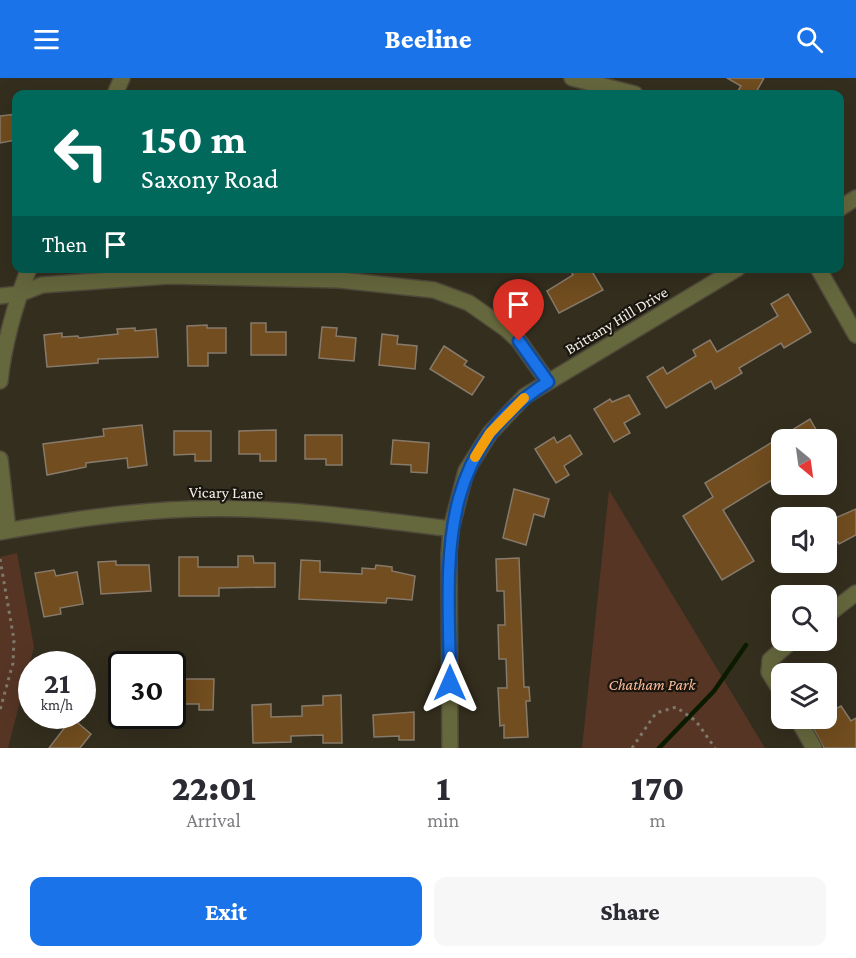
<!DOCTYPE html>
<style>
:root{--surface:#fff;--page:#f7f7f7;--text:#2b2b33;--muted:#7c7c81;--accent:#1a73e8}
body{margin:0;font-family:"Crimson Pro",serif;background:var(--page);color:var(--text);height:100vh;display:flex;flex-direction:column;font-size:22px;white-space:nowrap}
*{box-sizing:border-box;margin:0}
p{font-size:20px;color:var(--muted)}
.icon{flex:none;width:33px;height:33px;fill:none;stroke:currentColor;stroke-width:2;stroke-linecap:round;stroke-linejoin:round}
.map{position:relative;height:670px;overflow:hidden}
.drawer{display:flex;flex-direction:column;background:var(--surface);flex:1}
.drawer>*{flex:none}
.banner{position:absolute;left:12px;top:12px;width:832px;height:183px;border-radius:12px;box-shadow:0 6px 24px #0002;background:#00695c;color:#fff;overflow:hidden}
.needle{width:39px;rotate:151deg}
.fabs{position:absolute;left:771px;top:351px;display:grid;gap:12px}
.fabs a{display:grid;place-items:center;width:66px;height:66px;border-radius:12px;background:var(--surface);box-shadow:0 6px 24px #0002;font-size:30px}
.speed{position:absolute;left:18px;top:573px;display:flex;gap:12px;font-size:30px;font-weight:700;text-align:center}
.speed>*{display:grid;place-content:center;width:78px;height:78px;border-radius:50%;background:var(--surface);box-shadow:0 6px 24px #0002;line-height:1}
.speed small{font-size:15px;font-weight:400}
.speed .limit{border:3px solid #111;border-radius:9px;background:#fff;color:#111}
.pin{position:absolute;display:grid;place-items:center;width:51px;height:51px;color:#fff;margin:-62px -26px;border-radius:50% 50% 50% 0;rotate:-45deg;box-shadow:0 0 6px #0007}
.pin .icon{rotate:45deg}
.me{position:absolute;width:66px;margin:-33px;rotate:0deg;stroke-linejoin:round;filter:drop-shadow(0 0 4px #0008)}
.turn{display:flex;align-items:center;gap:21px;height:126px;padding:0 30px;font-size:27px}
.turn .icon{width:78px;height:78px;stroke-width:2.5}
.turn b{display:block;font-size:42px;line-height:51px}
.then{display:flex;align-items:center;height:57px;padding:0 30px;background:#0003;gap:12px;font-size:22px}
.eta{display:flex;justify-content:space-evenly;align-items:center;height:102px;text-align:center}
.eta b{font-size:36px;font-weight:800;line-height:42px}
.action{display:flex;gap:12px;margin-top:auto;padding:12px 30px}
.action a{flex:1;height:69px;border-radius:12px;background:var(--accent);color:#fff;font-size:24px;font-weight:800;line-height:69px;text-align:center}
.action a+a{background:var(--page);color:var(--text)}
header{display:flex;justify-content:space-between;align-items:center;height:78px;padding:0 30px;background:var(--accent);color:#fff;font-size:27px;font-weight:800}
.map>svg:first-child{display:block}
.green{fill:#563524}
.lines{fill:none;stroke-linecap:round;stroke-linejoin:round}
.stream{stroke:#0a1b00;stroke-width:4.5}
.building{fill:#714d1f;stroke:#877a6b;stroke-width:1.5}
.minor-casing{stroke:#4f493a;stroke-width:18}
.path{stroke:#7e796b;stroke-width:3;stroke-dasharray:3 4.5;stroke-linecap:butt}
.minor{stroke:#65673d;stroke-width:15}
.route-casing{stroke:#114b97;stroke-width:15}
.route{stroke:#1a73e8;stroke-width:10}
.slow{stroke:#f59e0b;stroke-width:10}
.labels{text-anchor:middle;stroke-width:4.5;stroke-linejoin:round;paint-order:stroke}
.street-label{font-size:16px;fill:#f3efe5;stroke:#19160f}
.park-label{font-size:16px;font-style:italic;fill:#fbbc9a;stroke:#19160f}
</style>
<header><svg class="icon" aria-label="menu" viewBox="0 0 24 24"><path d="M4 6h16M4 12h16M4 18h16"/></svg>Beeline<svg class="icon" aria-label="search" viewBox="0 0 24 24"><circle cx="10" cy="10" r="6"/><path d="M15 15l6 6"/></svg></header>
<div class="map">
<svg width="856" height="670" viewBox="0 0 856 670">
<rect width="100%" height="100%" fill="#342e1e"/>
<g class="green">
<polygon points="609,412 765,670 582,670"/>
<polygon points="17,475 34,569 8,670 0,670 0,479"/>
</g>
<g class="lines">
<polyline class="stream" points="659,670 714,613 746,567"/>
</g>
<g class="building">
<polygon points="727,0 764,0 755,16 736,16 741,8"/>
<polygon points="16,36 16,62 0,65 0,38"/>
<polygon points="569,190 590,190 603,212 559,235 547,213 573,197"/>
<polygon points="788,216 811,254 784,270 781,265 739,290 742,295 715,311 711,303 666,330 647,299 663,289 667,296 696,278 693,272 710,262 717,274 778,238 771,226"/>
<polygon points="251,245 266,245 266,254 286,254 286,277 251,277"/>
<polygon points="207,247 207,250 226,250 226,275 208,275 208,288 188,288 187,248"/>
<polygon points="322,249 337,250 336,258 356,260 354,283 319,280"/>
<polygon points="135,250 135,253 156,251 158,279 98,281 98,285 47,289 44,257 62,255 62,259 78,258 79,260 118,256 117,251"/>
<polygon points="382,256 398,258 397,266 417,268 415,291 379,287"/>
<polygon points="444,268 467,283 464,287 484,299 472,317 430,291"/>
<polygon points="629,317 640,336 624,345 630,355 614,364 594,331 610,321 612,324"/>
<polygon points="810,341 822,362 782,362 782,396 723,432 754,483 722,502 683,438 713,419 705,405"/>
<polygon points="142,347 147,387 128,390 127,380 86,385 86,389 47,397 43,366 104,358 103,351"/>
<polygon points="276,352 276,383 260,383 260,376 239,376 239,353"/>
<polygon points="174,353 211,353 211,383 195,383 195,376 174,377"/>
<polygon points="305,357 342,357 342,387 326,387 326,381 305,381"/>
<polygon points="570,357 582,376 564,388 569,397 556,405 535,371 554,359 557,365"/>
<polygon points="393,362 429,365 427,395 411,394 411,387 391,386"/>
<polygon points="514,411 549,421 544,439 534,436 526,467 503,460"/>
<polygon points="856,431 856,457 839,466 838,464 831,467 826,459 826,444"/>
<polygon points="238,478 253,478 254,485 275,485 275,509 219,510 219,518 179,518 179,479 198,479 198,489 238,489"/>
<polygon points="519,480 524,609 529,609 530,623 526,623 528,659 504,660 504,647 500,648 498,610 507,610 506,581 499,581 498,547 505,547 504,513 497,513 496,481"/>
<polygon points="301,482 320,483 320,494 362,496 362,490 375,491 376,487 392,489 392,493 415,498 412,522 387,520 386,525 299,521"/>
<polygon points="116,483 116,487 149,487 151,513 101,516 98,484"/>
<polygon points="54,492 56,498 77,494 83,526 60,530 61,536 44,539 35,495"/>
<polygon points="176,601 214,601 213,632 199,632 199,626 175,626"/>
<polygon points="341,617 342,665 323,665 323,657 291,658 291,664 253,665 252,627 271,626 271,639 302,638 302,628 323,627 323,618"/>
<polygon points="841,628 851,643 856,640 856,670 824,670 811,646 820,640 826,640 826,636"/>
<polygon points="414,634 414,662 399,662 399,658 374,659 373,637"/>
<polygon points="72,640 91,656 80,670 49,670"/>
</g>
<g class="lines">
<defs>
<g id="minor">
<polyline points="572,0 635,16"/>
<polyline points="115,16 122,0"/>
<polyline points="840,130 856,120"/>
<polyline points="818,190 856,257"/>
<polyline points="0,218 19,216 42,207 169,198 339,202 434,212 469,225 506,251 519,263 548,304"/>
<path d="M0,303C4,264 15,227 29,190"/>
<polyline points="0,381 8,452"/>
<path d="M0,454C63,443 127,433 191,431C278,428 365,440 451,451"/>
<polyline points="826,538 856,515"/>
<polyline points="782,615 769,594 770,582 793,562"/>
<polyline points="797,640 814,670"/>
<polyline points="450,670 449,476 451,451 466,393 490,355 525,318 738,190"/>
</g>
</defs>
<use href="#minor" class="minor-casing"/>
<g class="path">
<polyline points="0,481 14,562 13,585 0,632"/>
<polyline points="632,670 656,635 676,629 696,643 715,670"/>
</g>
<use href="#minor" class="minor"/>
</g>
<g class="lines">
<defs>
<path id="route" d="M450,605C449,487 432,376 548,304L519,263"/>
</defs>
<use href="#route" class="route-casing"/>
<use href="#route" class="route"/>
<polyline class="slow" points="475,379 490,355 524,320"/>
</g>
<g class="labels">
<g class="street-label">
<text transform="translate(616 242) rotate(-31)" y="6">Brittany Hill Drive</text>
<text transform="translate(226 414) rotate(1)" y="6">Vicary Lane</text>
</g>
<g class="park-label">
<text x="652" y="612">Chatham Park</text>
</g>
</g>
</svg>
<div class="fabs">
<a><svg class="needle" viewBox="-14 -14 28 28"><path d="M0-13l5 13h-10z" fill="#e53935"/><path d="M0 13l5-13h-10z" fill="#7c7c81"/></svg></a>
<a><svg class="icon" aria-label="sound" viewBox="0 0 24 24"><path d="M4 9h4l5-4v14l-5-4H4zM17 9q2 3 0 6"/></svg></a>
<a><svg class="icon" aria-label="search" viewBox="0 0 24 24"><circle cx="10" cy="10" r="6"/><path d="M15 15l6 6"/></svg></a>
<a><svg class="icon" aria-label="layers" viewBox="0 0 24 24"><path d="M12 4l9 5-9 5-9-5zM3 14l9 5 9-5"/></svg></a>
</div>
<div class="speed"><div>21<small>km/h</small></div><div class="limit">30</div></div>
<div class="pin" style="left:519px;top:263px;background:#d93025"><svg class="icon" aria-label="arrive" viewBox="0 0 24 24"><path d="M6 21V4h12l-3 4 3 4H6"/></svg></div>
<svg class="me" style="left:450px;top:605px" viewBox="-20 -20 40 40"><path d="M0-17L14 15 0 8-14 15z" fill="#1a73e8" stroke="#fff" stroke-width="4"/></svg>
<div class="banner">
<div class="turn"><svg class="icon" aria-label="left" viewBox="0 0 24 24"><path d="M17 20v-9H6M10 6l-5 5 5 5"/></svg><div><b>150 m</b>Saxony Road</div></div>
<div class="then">Then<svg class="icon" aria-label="arrive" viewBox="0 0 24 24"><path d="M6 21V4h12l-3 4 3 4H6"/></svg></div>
</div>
</div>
<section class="drawer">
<div class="eta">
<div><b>22:01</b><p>Arrival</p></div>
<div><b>1</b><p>min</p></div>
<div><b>170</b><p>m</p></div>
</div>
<div class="action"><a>Exit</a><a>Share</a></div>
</section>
